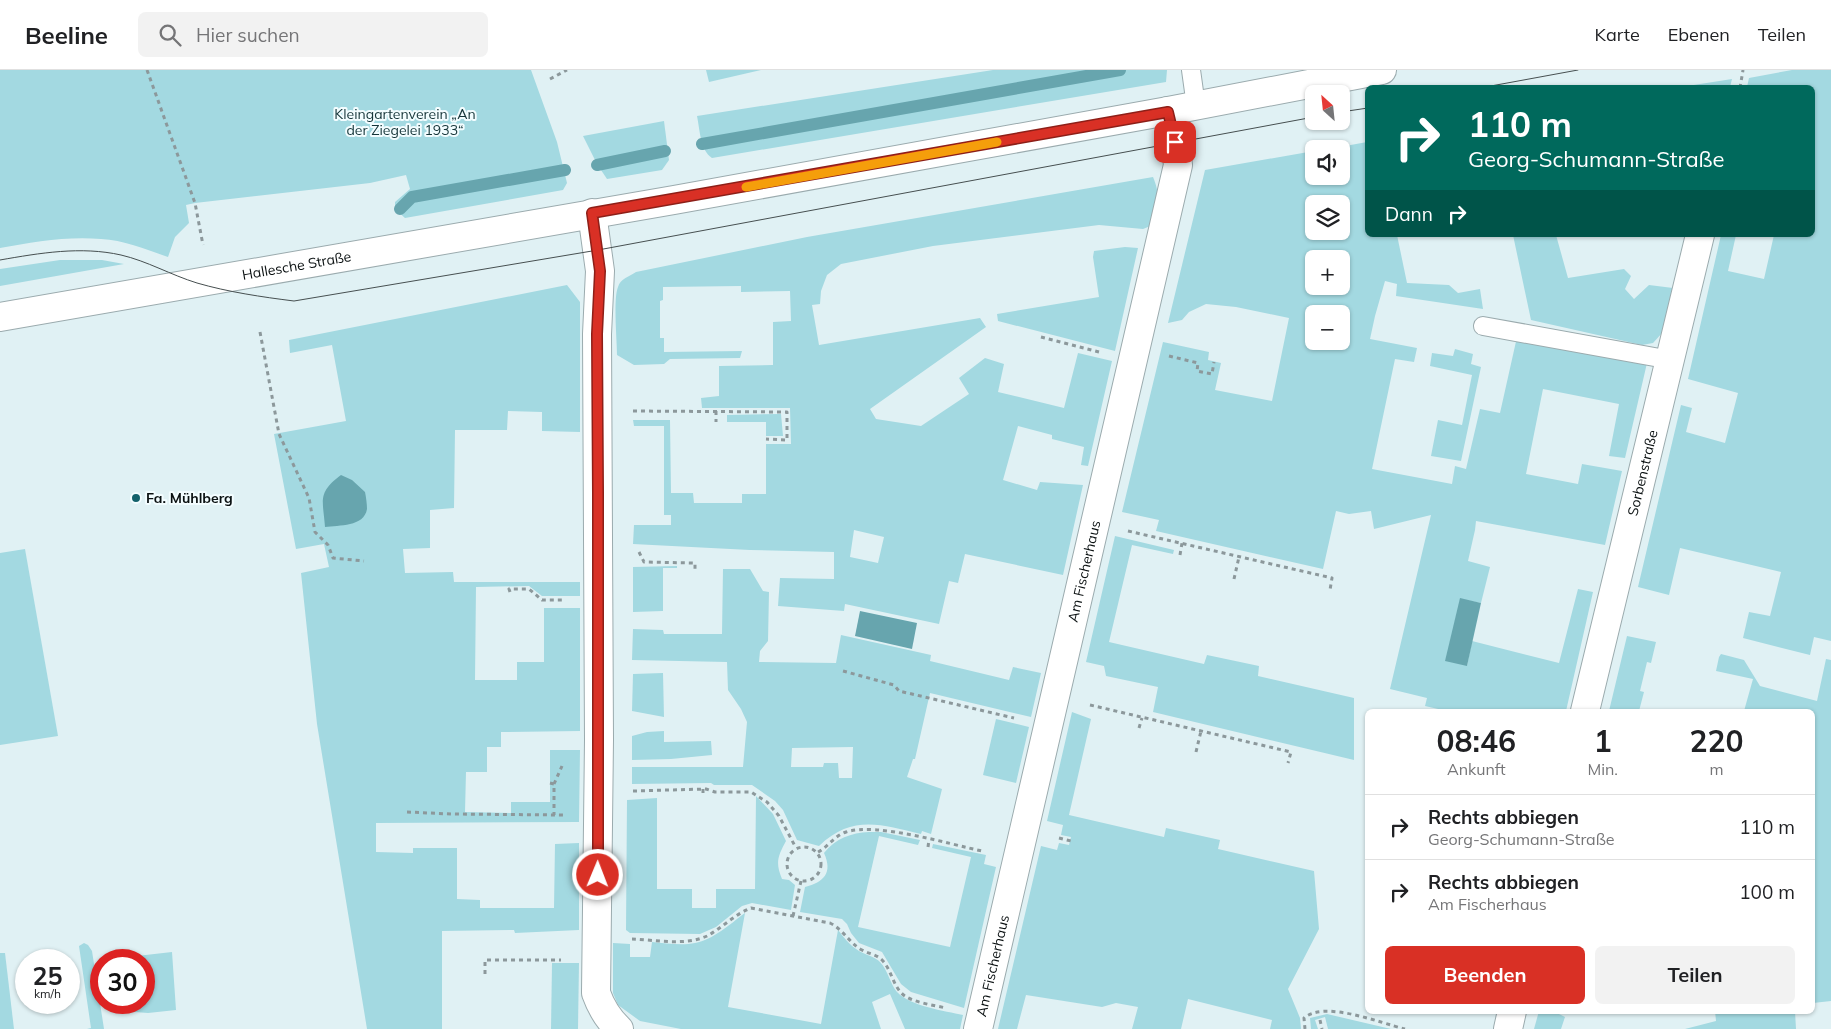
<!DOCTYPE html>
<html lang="de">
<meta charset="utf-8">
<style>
:root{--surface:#fff;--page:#f2f2f2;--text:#202124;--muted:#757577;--line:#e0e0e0;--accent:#d93025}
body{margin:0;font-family:Mulish,sans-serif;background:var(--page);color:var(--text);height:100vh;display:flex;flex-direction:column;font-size:19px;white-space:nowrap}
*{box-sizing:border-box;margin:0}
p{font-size:16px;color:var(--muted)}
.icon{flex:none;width:28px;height:28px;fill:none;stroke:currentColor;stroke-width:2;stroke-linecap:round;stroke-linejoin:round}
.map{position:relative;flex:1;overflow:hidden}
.drawer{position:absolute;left:1365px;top:639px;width:450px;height:305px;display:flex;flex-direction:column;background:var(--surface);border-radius:8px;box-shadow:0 1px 4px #0004}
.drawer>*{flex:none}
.top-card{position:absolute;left:1365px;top:15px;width:450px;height:152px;border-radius:8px;box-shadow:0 1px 4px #0004;background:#00695c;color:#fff;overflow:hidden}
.needle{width:32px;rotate:333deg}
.buttons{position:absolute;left:1305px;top:15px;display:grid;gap:10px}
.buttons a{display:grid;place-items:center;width:45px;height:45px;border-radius:8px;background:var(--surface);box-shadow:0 1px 4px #0004;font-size:25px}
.speed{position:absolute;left:15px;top:879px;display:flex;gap:10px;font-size:25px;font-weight:700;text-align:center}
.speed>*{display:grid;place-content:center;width:65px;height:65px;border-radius:50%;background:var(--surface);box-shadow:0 1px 4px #0004;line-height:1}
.speed small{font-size:12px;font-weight:400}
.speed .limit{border:8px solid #d22;background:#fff;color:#111}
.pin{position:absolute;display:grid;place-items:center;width:42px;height:42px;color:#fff;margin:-21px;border-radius:10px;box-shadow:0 2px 8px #0006}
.me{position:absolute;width:55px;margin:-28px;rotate:1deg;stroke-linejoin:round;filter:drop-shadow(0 0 4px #0008)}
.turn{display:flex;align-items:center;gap:18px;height:105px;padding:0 20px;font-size:22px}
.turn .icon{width:65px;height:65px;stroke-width:2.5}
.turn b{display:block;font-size:35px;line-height:42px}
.then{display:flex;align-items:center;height:48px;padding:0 20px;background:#0003;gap:10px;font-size:19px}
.eta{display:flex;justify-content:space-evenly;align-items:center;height:85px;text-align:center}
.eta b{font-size:30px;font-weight:700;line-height:35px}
.cta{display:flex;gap:10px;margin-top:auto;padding:10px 20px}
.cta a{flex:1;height:58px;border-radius:8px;background:var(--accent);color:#fff;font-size:20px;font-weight:700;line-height:58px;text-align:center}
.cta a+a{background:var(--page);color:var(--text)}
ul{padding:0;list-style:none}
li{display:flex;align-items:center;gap:15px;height:65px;padding:0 20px;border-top:1px solid var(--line)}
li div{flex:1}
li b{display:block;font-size:19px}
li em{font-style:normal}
header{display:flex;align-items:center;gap:30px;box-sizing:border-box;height:70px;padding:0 25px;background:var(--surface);border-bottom:1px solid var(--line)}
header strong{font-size:24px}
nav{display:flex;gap:28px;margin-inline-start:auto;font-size:18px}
.search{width:350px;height:45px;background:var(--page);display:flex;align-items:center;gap:12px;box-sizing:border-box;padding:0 18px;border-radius:8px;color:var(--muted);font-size:19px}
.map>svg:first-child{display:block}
.green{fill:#a3d9e1;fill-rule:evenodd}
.water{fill:#67a5ae}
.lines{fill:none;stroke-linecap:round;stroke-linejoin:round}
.stream{stroke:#67a5ae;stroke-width:12}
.lane-casing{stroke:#9babae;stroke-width:20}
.street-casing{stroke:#9babae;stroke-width:30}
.secondary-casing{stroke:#9babae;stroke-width:30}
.path{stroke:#8c989b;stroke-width:3;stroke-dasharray:4 4;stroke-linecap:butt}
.lane{stroke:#fff;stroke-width:18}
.street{stroke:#fff;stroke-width:28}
.secondary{stroke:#fff;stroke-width:28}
.tram{stroke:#464f50;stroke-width:1}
.route-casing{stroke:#8d1f18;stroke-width:12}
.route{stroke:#d93025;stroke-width:9}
.slow{stroke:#f59e0b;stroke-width:9}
.poi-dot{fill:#13616b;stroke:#f3fdff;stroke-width:2}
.labels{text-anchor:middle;stroke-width:4;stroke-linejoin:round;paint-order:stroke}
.park-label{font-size:14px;fill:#143438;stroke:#f3fdff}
.street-label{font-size:14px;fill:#0a1011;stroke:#f3fdff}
.poi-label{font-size:14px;font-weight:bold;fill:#0a1011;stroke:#f3fdff;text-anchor:start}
</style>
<header>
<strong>Beeline</strong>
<div class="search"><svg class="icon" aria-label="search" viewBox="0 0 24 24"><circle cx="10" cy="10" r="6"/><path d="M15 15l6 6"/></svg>Hier suchen</div>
<nav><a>Karte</a><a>Ebenen</a><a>Teilen</a></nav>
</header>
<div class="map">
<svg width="1831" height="959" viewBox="0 0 1831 959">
<rect width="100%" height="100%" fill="#e0f1f4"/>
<g class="green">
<path d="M0,0H531L557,72L567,113L563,120L405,148L395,139V132L410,119L406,105L370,113L195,133L186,135L189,153L175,167L168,187C147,180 124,170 101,169C67,166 33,172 0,178Z"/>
<polygon points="706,0 761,0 709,12"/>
<path d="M993,0H1167L1166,12L712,88C700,80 700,60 697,46Z"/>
<polygon points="1792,0 1831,0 1831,571 1814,567 1810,585 1743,568 1749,542 1770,546 1781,502 1680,478 1669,525 1638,517 1681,335 1692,338 1686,362 1725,373 1738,323 1688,309 1721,165 1736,165 1728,201 1764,209 1774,165 1812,165 1812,18 1747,17 1749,8"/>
<polygon points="1732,9 1730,17 1681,17"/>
<polygon points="664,51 669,90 662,100 607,109 597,94 583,66"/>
<path d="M1367,72L1368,165H1397L1407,213L1449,215L1458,223L1480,219L1483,239L1396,226L1397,214L1385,211L1375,246L1370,269L1417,278L1414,292L1395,289L1372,399L1452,414L1455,396L1466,399L1480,339L1500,343L1517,267L1647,293L1625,388L1609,386L1619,334L1543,319L1526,404L1578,414L1582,394L1622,401L1605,475L1476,451L1475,460L1468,491L1490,497L1481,533L1460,529L1467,596L1472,571L1559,593L1578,519L1593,522L1566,641H1447L1425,636L1427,628L1390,619L1431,445L1374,459L1371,441L1349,444L1336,441L1323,499L1156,461L1159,450L1122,442L1163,272L1209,282L1208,290L1221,293L1215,320L1272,331L1289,248L1236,237L1206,234L1189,242L1182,250L1168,253L1205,100L1314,81V106H1341V79H1329ZM1314,134H1341V161H1314ZM1314,189H1341V216H1314ZM1314,244H1341V271H1314Z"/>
<path d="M1153,107C1161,126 1158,135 1153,155L1143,159L1099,155L933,176L841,194L827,205L821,221L820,234L812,235L819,275L980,248L986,257L870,339L876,349L921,356L969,324L959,308L985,288L1004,294L998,322L1064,338L1078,283L1112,291L1088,396L1081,395L1084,377L1052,369V365L1018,356L1003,410L1037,420L1040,412L1083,415L1063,505L965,484L958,513L949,511L939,554L845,534L844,541L778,536L780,508L834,509V482L750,480L633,474L634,455H671V445H664V356H634L633,350H670L671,423H693L694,433H742V424H766V374H791L790,338H702L701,328L719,326V296L773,295V252L791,251L790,221L741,222V216L663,217V230L660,231V268H664V282L742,281L740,288L670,289L664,294L634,295L617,285C617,270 613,229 618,217C620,209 630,206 636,202L807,167ZM854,460L884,467L878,493L850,487Z"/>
<polygon points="1513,165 1556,165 1568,208 1624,199 1631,206 1625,219 1634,229 1649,215 1673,218 1663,262 1653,273 1642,275 1531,250"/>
<polygon points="1125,177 1138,178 1115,281 998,251 997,244 1099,227 1093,187 1094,181"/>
<polygon points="60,190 102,190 124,194 0,216 0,199"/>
<polygon points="567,215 580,232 580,362 542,361 542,342 508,341 507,360 455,360 454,438 430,440 430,478 403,479 405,503 453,502 454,512 580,512 580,526 542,526 529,516 476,517 475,610 517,610 517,592 544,592 544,538 580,538 580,661 501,662 501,677 487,677 487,702 466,702 465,742 511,743 511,732 550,732 550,680 580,680 579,752 376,753 376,782 413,783 413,778 457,778 457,829 480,830 480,838 554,838 555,774 579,773 579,860 515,863 514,860 442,861 442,959 367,959 317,654 301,503 329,497 324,474 296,479 274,364 346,351 332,275 290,283 289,270"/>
<polygon points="1455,279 1473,284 1471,294 1481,297 1461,391 1431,386 1438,350 1462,355 1472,305 1430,296 1432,283 1453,286"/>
<polygon points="781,344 783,366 766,366 766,352 727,352 727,345"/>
<polygon points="1115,466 1174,480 1173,484 1132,475 1109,572 1204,594 1207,585 1259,596 1258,606 1354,628 1354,690 1153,642 1158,617 1106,606 1104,596 1086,592"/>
<polygon points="25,479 58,666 0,675 0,483"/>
<polygon points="677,496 677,498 663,498 663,541 633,542 633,497"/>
<path d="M723,499H750L763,521L769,522L768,571L760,581L759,592L836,593L841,565L931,585L930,591L1009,610L1013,597L1041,603L1031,647L930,623L915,689H913L907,707L942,719L931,764L922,761L921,764C881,755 853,744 819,776L797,770L783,740L775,731L752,715H714L711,713L632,714V697H743L747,652L741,639L728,620L727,592L632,590L633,559L663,560L664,564H722ZM853,677L852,708H839L838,693H824L823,697H791L792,678Z"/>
<polygon points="1627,566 1656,572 1651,593 1647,592 1640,621 1644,622 1639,641 1609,641"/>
<polygon points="1721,584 1744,590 1760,616 1817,631 1826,589 1831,590 1831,931 1813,933 1812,641 1744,641 1753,609 1716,601 1719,587"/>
<polygon points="663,603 664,647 632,641 633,604"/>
<polygon points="1072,642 1091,649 1069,745 1164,767 1166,758 1220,770 1218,779 1314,801 1319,859 1288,919 1300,948 1301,959 1270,959 1272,950 1188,929 1181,959 1132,959 1138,937 1116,933 1102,937 1026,925 1017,959 998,959 1041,776 1057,780 1059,773 1069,775 1071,767 1061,765 1063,755 1047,751"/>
<polygon points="996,649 1029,657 1016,713 983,705"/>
<polygon points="664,661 664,672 711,671 712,685 671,689 632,690 632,666 647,662"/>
<path d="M756,726L773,744L786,771C778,786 775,792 782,809L789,810L795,815L791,840L752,833L742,836L716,857L700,864L630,863L626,860L627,730L657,728V819H692V838H716V819H755Z"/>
<path d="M869,762H881L920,770L918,775L879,766L858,857L950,877L971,787L932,778L933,774L986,785L984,794L996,797L964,938L911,922L901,914L882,882L859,873L851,863L847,854L842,849L800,842L805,817C824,812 833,803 824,783C836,768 851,763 869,762Z"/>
<path d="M745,843L728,937L821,954L838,860C845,869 852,878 863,883C869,886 875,887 880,892C888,900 890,914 897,922C910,936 945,941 963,945L960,959H905L890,924L872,932L881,959H681L640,951L618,935L613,923V873L630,874V887H650L652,872C666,873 681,876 695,873C713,870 730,854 745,843Z"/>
<polygon points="84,873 88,875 92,881 104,959 87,959 91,958 79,876"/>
<polygon points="172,882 176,940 148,943 135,942 125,933 144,932 144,890 124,890 128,887"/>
<polygon points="0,883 5,883 14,959 0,959"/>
<polygon points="552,893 579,893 578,959 551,959"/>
<polygon points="1539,941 1553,941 1565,947 1561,959 1534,959"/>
<polygon points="1715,941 1795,941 1796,959 1685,959 1716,951"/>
<polygon points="1327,944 1391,959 1328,959 1325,947 1315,950 1318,959 1311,959 1310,948"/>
</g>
<g class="water">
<path d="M341,405L352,410L365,422C366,427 367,434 367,439C364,457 339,455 325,457C323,430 317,423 341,405Z"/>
<polygon points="1460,528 1481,533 1467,596 1445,591"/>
<polygon points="860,541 917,553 912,579 855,566"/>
</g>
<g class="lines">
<g class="stream">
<polyline points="702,74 1120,0"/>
<polyline points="597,95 665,81"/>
<polyline points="400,139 412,127 565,100"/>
</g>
<defs>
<g id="lane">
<polyline points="1191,0 1196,36"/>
<polyline points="1483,256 1671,290"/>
</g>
<g id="street">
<path d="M592,143L600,201L597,264L599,670L596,923C601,937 608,949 619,959"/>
<path id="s1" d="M1585,641L1700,165"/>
<path id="s2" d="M978,959L1178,95L1175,72L1168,41"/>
<polyline points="1508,959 1512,941"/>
</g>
<g id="secondary">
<path id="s3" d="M0,247L674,130L1168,41L1382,0"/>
</g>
</defs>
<use href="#lane" class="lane-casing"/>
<use href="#street" class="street-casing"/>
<use href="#secondary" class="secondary-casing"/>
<g class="path">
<polyline points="147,0 195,133 203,175"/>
<polyline points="550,9 567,0"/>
<polyline points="1740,18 1743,0"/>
<polyline points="260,262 279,364 309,428 315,462 328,475 333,488 364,491"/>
<polyline points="1041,267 1099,282"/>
<polyline points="1169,286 1198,293 1197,301 1212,304 1214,292"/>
<polyline points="633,341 787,342 787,370 766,369"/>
<polyline points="716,341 716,352"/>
<polyline points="1128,461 1332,508 1330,520"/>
<polyline points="639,482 644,492 695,493 695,499"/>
<polyline points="1180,485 1182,473"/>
<polyline points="1234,509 1239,487"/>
<polyline points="510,522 509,519 529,519 542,530 564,530"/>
<polyline points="843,601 894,615 899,621 1014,648"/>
<polyline points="1090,635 1291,682 1288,693"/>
<polyline points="1139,658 1142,648"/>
<polyline points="1196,682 1201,661"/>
<polyline points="550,713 554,714 554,745"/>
<polyline points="554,714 562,696"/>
<polyline points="703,719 703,726"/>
<polyline points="633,721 706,719 715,722 751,722 767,732 779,746 796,778"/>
<polyline points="407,742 451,744 563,745"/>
<polyline points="1059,768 1071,771"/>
<circle cx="804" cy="794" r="17"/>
<polyline points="928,777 929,770"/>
<path d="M818,782C828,777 834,766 846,762C876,752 949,774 982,781"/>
<polyline points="793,846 801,811"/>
<path d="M632,869C656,870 685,876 707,866C722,858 735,844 751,838L830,853C844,860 849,873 862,880C869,884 876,884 882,890C892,900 893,918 905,926C916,933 933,935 946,938"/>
<polyline points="485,904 485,890 561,890"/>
<polyline points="1320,950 1322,959"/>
<path d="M1305,959L1304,948C1325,930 1380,953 1405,959"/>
</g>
<use href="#lane" class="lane"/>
<use href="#street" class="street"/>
<use href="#secondary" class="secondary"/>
<g class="tram">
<polyline points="1480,18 1578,0"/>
<polyline points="1341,42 1368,38"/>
<path d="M0,190C40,183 81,176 121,185C147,191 171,205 197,213C228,222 262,227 294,231L598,180L1314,47"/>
</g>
</g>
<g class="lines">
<defs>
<polyline id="route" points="598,805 598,423 597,264 600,201 592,143 1168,42 1175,72"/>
</defs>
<use href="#route" class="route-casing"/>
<use href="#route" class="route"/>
<polyline class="slow" points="746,117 997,72"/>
</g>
<circle class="poi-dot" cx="136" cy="428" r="5"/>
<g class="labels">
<g class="park-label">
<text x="405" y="49">Kleingartenverein „An<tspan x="405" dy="16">der Ziegelei 1933“</tspan></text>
</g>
<g class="street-label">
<text dy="5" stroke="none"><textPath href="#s3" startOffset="301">Hallesche Straße</textPath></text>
<text dy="5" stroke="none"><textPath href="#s1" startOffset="245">Sorbenstraße</textPath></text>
<text dy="5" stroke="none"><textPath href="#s2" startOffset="470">Am Fischerhaus</textPath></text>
<text dy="5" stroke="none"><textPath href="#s2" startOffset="65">Am Fischerhaus</textPath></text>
</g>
<g class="poi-label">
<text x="146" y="433">Fa. Mühlberg</text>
</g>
</g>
</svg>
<div class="buttons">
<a><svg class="needle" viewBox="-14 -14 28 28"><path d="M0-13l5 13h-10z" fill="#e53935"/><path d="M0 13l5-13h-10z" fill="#757577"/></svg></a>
<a><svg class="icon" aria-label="sound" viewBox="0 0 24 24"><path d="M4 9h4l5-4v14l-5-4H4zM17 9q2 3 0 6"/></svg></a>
<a><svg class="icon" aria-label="layers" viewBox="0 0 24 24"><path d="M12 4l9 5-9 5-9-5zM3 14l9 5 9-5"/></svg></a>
<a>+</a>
<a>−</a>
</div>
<div class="speed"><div>25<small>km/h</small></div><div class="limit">30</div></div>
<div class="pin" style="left:1175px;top:72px;background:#d93025"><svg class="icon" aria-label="arrive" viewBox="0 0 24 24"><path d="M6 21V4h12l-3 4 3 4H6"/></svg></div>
<svg class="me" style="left:598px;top:805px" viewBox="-20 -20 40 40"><circle r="17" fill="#d93025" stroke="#fff" stroke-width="3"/><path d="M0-11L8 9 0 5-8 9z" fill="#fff"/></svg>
<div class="top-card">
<div class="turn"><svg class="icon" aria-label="right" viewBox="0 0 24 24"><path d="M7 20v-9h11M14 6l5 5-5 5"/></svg><div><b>110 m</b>Georg-Schumann-Straße</div></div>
<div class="then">Dann<svg class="icon" aria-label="right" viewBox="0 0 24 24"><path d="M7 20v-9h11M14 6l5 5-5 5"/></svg></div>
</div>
<section class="drawer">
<div class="eta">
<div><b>08:46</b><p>Ankunft</p></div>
<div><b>1</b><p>Min.</p></div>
<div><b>220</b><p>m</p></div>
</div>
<ul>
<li><svg class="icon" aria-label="right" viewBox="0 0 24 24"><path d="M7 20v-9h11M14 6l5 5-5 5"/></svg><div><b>Rechts abbiegen</b><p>Georg-Schumann-Straße</p></div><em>110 m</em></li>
<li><svg class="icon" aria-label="right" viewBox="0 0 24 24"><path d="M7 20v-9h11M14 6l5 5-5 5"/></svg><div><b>Rechts abbiegen</b><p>Am Fischerhaus</p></div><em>100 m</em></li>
</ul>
<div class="cta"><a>Beenden</a><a>Teilen</a></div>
</section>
</div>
